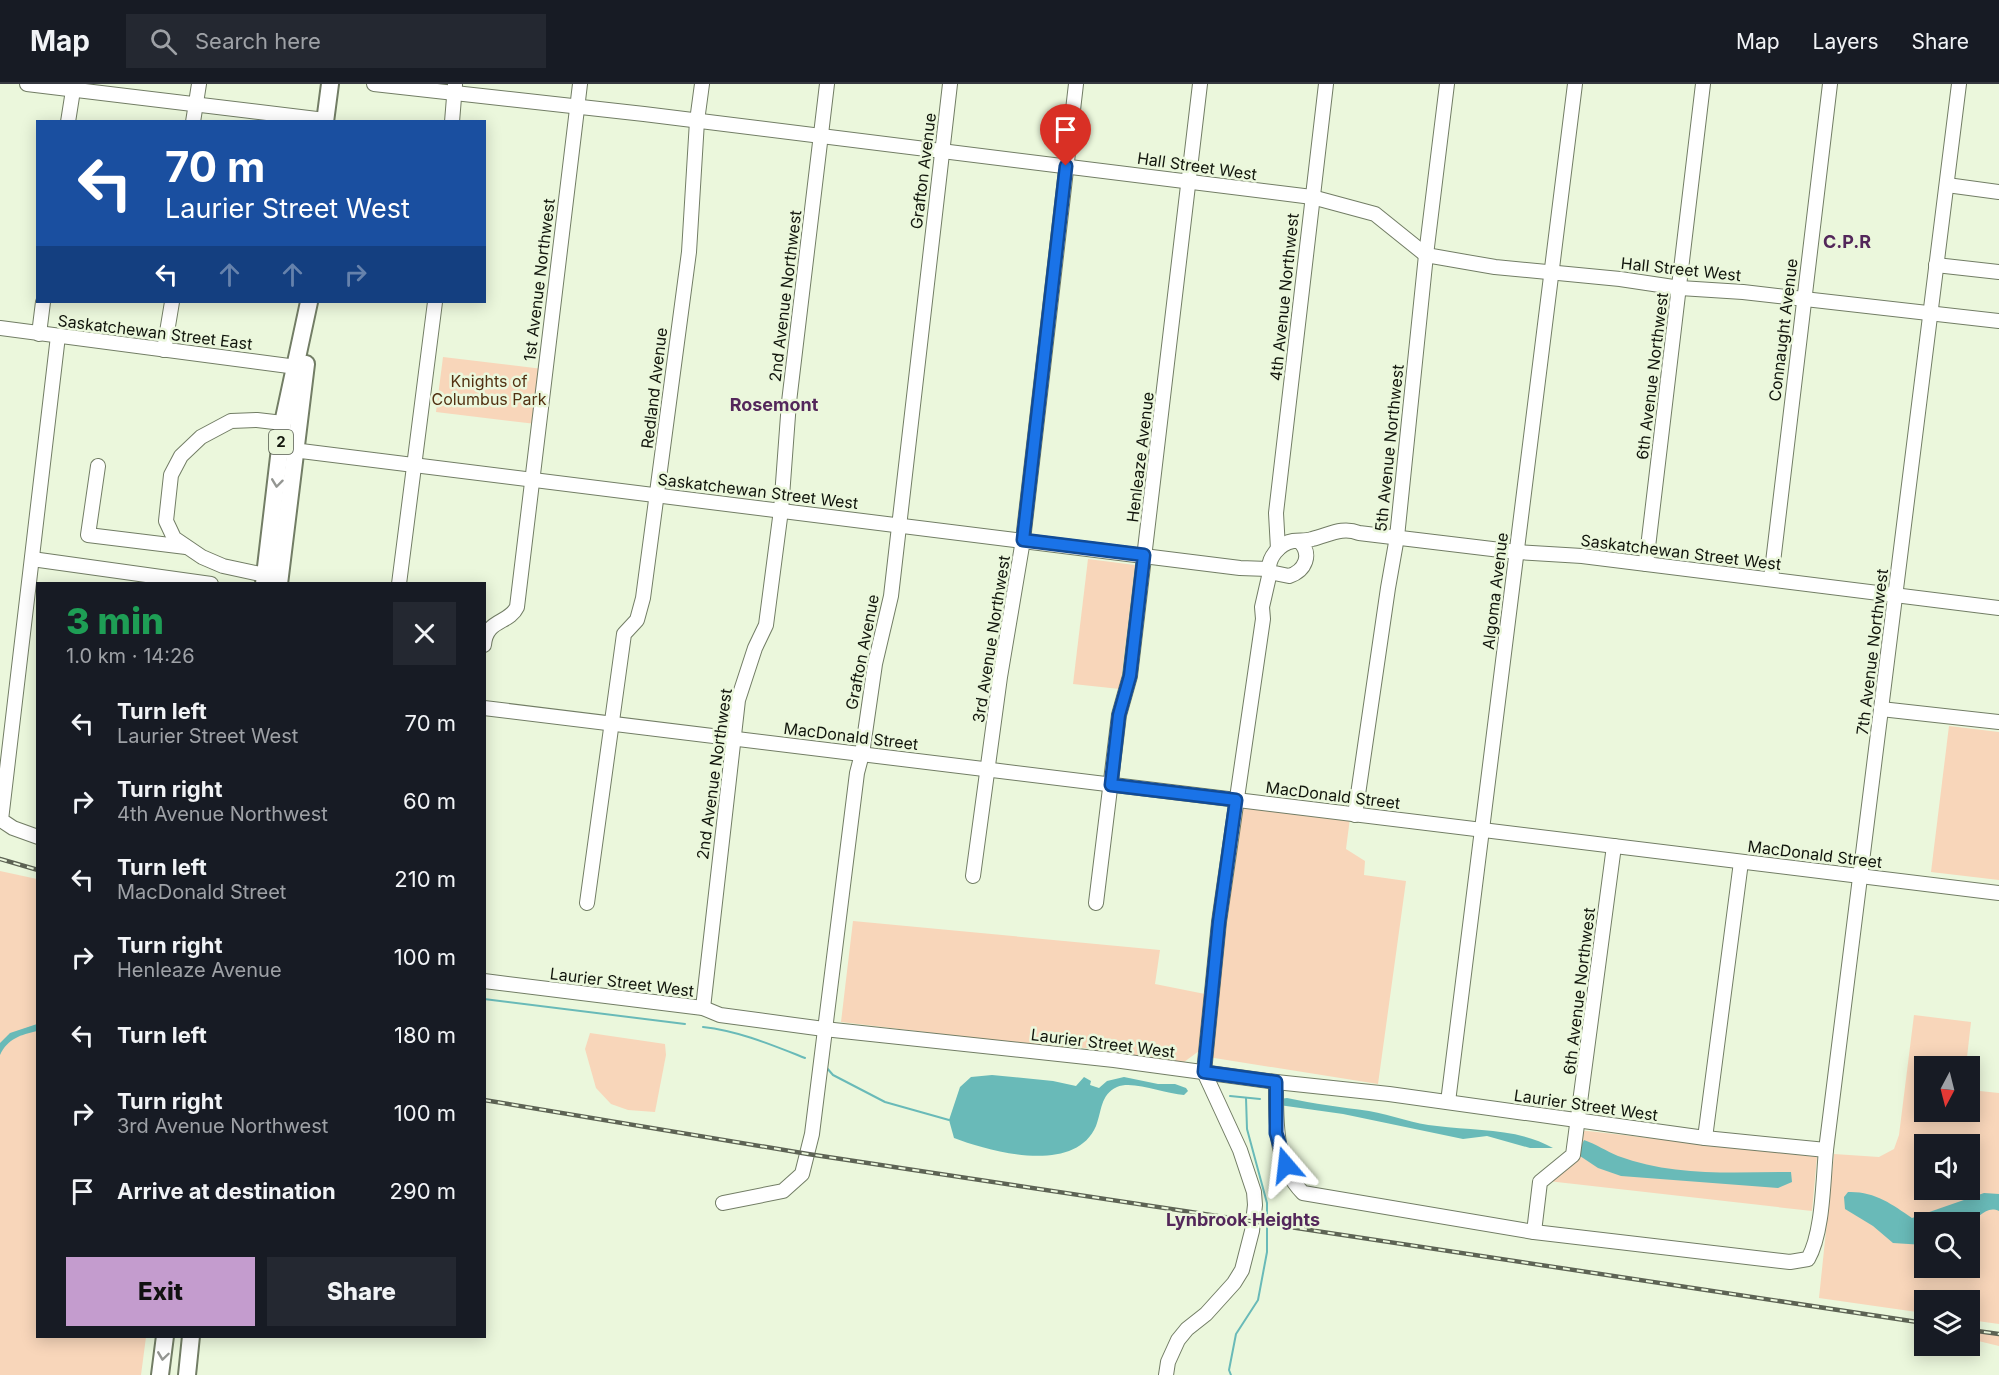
<!DOCTYPE html>
<meta charset="utf-8">
<style>
:root{--surface:#171b24;--page:#242831;--text:#f1f3f6;--muted:#9ea1a6;--line:#363941;--accent:#c49cce}
body{margin:0;font-family:Inter,sans-serif;background:var(--page);color:var(--text);height:100vh;display:flex;flex-direction:column;font-size:22px;white-space:nowrap}
*{box-sizing:border-box;margin:0}
p{font-size:20px;color:var(--muted)}
.icon{flex:none;width:33px;height:33px;fill:none;stroke:currentColor;stroke-width:2;stroke-linecap:round;stroke-linejoin:round}
.map{position:relative;flex:1;overflow:hidden}
.details{position:absolute;left:36px;top:498px;width:450px;height:756px;display:flex;flex-direction:column;background:var(--surface);border-radius:0px;box-shadow:0 3px 15px #0003}
.details>*{flex:none}
.top-card{position:absolute;left:36px;top:36px;width:450px;height:183px;border-radius:0px;box-shadow:0 3px 15px #0003;background:#1a4fa0;color:#fff;overflow:hidden}
.needle{width:39px;rotate:187deg}
.fabs{position:absolute;left:1914px;top:972px;display:grid;gap:12px}
.fabs a{display:grid;place-items:center;width:66px;height:66px;border-radius:0px;background:var(--surface);box-shadow:0 3px 15px #0003;font-size:30px}
.pin{position:absolute;display:grid;place-items:center;width:51px;height:51px;color:#fff;margin:-62px -26px;border-radius:50% 50% 50% 0;rotate:-45deg;box-shadow:0 0 6px #0007}
.pin .icon{rotate:45deg}
.me{position:absolute;width:66px;margin:-33px;rotate:343deg;stroke-linejoin:round;filter:drop-shadow(0 0 4px #0008)}
.turn{display:flex;align-items:center;gap:21px;height:126px;padding:0 30px;font-size:27px}
.turn .icon{width:78px;height:78px;stroke-width:2.5}
.turn b{display:block;font-size:42px;line-height:51px}
.lanes{display:flex;align-items:center;height:57px;padding:0 30px;background:#0003;justify-content:center;gap:30px;direction:ltr}
.lanes .off{opacity:.35}
.round{display:grid;place-items:center;flex:none;width:63px;height:63px;border-radius:0px;background:var(--page)}
.headline{display:flex;align-items:center;justify-content:space-between;height:102px;padding:0 30px}
h1{font-size:36px;font-weight:800;line-height:45px;color:#1e9e55}
.button{display:flex;gap:12px;margin-top:auto;padding:12px 30px}
.button a{flex:1;height:69px;border-radius:0px;background:var(--accent);color:#111;font-size:24px;font-weight:800;line-height:69px;text-align:center}
.button a+a{background:var(--page);color:var(--text)}
ul{padding:0;list-style:none}
li{display:flex;align-items:center;gap:18px;height:78px;padding:0 30px}
li div{flex:1}
li b{display:block;font-size:22px}
li em{font-style:normal}
header{display:flex;align-items:center;gap:36px;box-sizing:border-box;height:84px;padding:0 30px;background:var(--surface);border-bottom:2px solid var(--line)}
header strong{font-size:28px}
nav{display:flex;gap:33px;margin-inline-start:auto;font-size:21px}
.search{width:420px;height:54px;background:var(--page);display:flex;align-items:center;gap:15px;box-sizing:border-box;padding:0 21px;border-radius:0px;color:var(--muted);font-size:22px}
.map>svg:first-child{display:block}
.green{fill:#f8d6ba;fill-rule:evenodd}
.water{fill:#69bab8}
.lines{fill:none;stroke-linecap:round;stroke-linejoin:round}
.stream{stroke:#69bab8;stroke-width:2}
.minor-casing{stroke:#727d65;stroke-width:16}
.major-casing{stroke:#727d65;stroke-width:20}
.minor{stroke:#fff;stroke-width:14}
.major{stroke:#fff;stroke-width:16}
.rail-casing{stroke:#5d6354;stroke-width:4.5}
.rail{stroke:#ebf7dc;stroke-width:2;stroke-dasharray:7;stroke-linecap:butt}
.oneway{stroke:#949692}
.route-casing{stroke:#114b97;stroke-width:15}
.route{stroke:#1a73e8;stroke-width:10}
.labels{text-anchor:middle;stroke-width:5;stroke-linejoin:round;paint-order:stroke}
.shield{fill:#ebf7dc;stroke:#52594a;stroke-width:1.5}
.shield-label{font-size:15px;font-weight:bold;fill:#11150c}
.street-label{font-size:16px;fill:#11150c;stroke:#ebf7dc}
.park-label{font-size:16px;fill:#523112;stroke:#ebf7dc}
.neighbourhood-label{font-size:18px;font-weight:bold;fill:#53275a;stroke:#ebf7dc}
</style>
<header>
<strong>Map</strong>
<div class="search"><svg class="icon" aria-label="search" viewBox="0 0 24 24"><circle cx="10" cy="10" r="6"/><path d="M15 15l6 6"/></svg>Search here</div>
<nav><a>Map</a><a>Layers</a><a>Share</a></nav>
</header>
<div class="map">
<svg width="1999" height="1291" viewBox="0 0 1999 1291">
<rect width="100%" height="100%" fill="#ebf7dc"/>
<g class="green">
<polygon points="443,273 543,285 536,340 436,328"/>
<polygon points="1088,475 1135,481 1120,605 1073,600"/>
<polygon points="1949,642 1999,648 1999,796 1931,788"/>
<polygon points="1240,720 1350,734 1346,765 1365,777 1364,791 1406,797 1378,1000 1208,973"/>
<polygon points="0,787 37,795 38,1252 146,1253 141,1291 0,1291"/>
<polygon points="853,837 1160,866 1155,900 1205,910 1199,967 1184,978 1094,968 1094,965 1067,962 1066,965 841,938"/>
<path d="M1914,931L1971,938L1966,982H1924V1028H1970V1006L1999,1009V1240L1970,1236V1216H1924V1229L1819,1214L1834,1070L1879,1073L1894,1065L1899,1051ZM1924,1060H1970V1106H1924ZM1924,1138H1970V1184H1924Z"/>
<polygon points="590,949 665,960 666,971 655,1028 628,1026 611,1020 596,1004 585,965"/>
<polygon points="1579,1046 1817,1073 1812,1127 1539,1096 1570,1070"/>
<polygon points="1970,1247 1999,1251 1999,1262 1970,1255"/>
</g>
<g class="water">
<path d="M37,940V947C21,951 8,954 0,971V959L10,949Z"/>
<path d="M992,991L1053,997L1076,1002L1084,993L1091,997L1090,1001L1099,1004L1107,997L1124,993L1158,1000H1175L1186,1004L1188,1007L1184,1011C1165,1010 1133,996 1117,1003C1100,1011 1102,1027 1096,1042C1075,1091 991,1068 954,1054L949,1036L960,1003L971,993Z"/>
<path d="M1287,1014C1314,1020 1341,1023 1369,1027C1392,1031 1414,1040 1437,1042C1476,1047 1518,1044 1553,1064H1530L1487,1052L1463,1055L1343,1030L1279,1021L1280,1015Z"/>
<path d="M1584,1056C1596,1060 1606,1067 1618,1072C1674,1093 1733,1088 1791,1088L1792,1098L1778,1104L1621,1092L1598,1084L1577,1070Z"/>
<path d="M1848,1108C1874,1107 1892,1120 1912,1134L1984,1109L1999,1110V1127C1985,1121 1979,1136 1969,1138C1958,1142 1936,1138 1924,1138V1161L1893,1159L1873,1142L1845,1125L1844,1113Z"/>
</g>
<g class="lines">
<g class="stream">
<polyline points="484,915 685,940"/>
<path d="M703,943C739,947 772,961 805,974"/>
<polyline points="826,983 833,991 885,1018 949,1036"/>
<polyline points="1230,1012 1260,1015"/>
<polyline points="1231,1291 1229,1286 1236,1250 1258,1216 1267,1168 1267,1119 1247,1045 1246,1014"/>
</g>
<defs>
<g id="minor">
<polyline points="27,0 325,36"/>
<polyline points="374,0 644,30 1312,113 1375,130 1426,171 1495,183 1620,195 1680,204 1743,208 1999,237"/>
<polyline points="68,38 74,0"/>
<polyline points="193,38 199,0"/>
<polyline points="452,38 455,1"/>
<polyline points="1947,101 1999,108"/>
<polyline points="1936,181 1999,188"/>
<polyline points="0,244 304,284"/>
<polyline points="39,250 43,218"/>
<polyline points="164,266 172,218"/>
<polyline points="285,365 1240,484 1268,485"/>
<polyline points="98,382 88,451 186,463"/>
<path d="M1299,457C1313,470 1305,487 1289,492L1270,488C1266,475 1280,459 1293,457C1300,456 1306,457 1312,455C1329,451 1342,442 1359,449L1517,468L1582,472L1999,524"/>
<polyline points="1278,465 1276,429 1326,0"/>
<polyline points="32,475 211,500"/>
<polyline points="1646,480 1703,0"/>
<polyline points="265,491 223,482 202,473 174,454 166,437 171,391 181,372 201,353 231,337 257,336 283,339"/>
<polyline points="1771,495 1830,0"/>
<polyline points="399,500 435,218"/>
<path d="M484,561C486,535 509,540 517,523L580,0"/>
<polyline points="484,624 1999,809"/>
<polyline points="1881,625 1999,638"/>
<polyline points="1355,731 1388,504 1397,453 1426,171 1447,0"/>
<polyline points="38,753 13,744 1,736 58,252"/>
<polyline points="973,792 1000,593 1023,456 1076,0"/>
<polyline points="587,819 624,550 637,536 643,514 689,168 697,37 702,0"/>
<polyline points="1096,819 1119,631 1130,592 1200,0"/>
<polyline points="484,897 703,924 720,931 824,945 1114,976 1276,998 1389,1010 1705,1054 1826,1066"/>
<polyline points="703,924 738,616 755,564 766,541 781,426 789,318 827,0"/>
<path d="M1276,998C1276,1036 1274,1080 1303,1109L1534,1148L1790,1178L1808,1175C1823,1149 1823,1097 1826,1066L1959,0"/>
<polyline points="1448,1018 1575,0"/>
<polyline points="1705,1054 1741,778"/>
<polyline points="723,1119 783,1107 802,1090 812,1050 857,689 862,670 875,580 891,512 950,0"/>
<polyline points="1534,1148 1540,1098 1573,1071 1614,762"/>
<polyline points="1166,1291 1168,1278 1178,1256 1187,1245 1206,1230 1234,1199 1242,1186 1252,1147 1255,1121 1254,1108 1240,1066 1204,988 1219,838 1263,535 1262,523 1270,488"/>
</g>
<g id="major">
<polyline points="325,38 330,0"/>
<polyline points="264,500 283,339 309,218"/>
<polyline points="279,500 306,280"/>
<polyline points="160,1291 165,1252"/>
<polyline points="187,1291 191,1252"/>
</g>
</defs>
<use href="#minor" class="minor-casing"/>
<use href="#major" class="major-casing"/>
<use href="#minor" class="minor"/>
<use href="#major" class="major"/>
<defs>
<g id="rail">
<polyline points="0,775 38,786"/>
<polyline points="484,1016 808,1070 1924,1239"/>
<polyline points="1970,1246 1999,1250"/>
</g>
</defs>
<use href="#rail" class="rail-casing"/>
<use href="#rail" class="rail"/>
</g>
<defs><path id="oneway-chevron" d="M-2-3.5L2.5 0L-2 3.5" fill="none" stroke-width="1.6" stroke-linecap="round" stroke-linejoin="round" transform="scale(1.5)"/></defs>
<g class="oneway">
<use href="#oneway-chevron" transform="translate(277 399) rotate(97)"/>
<use href="#oneway-chevron" transform="translate(163 1272) rotate(98)"/>
</g>
<g class="lines">
<defs>
<polyline id="route" points="1066,82 1023,456 1144,471 1130,592 1119,631 1111,701 1236,716 1219,838 1204,988 1276,998 1276,1049 1286,1081"/>
</defs>
<use href="#route" class="route-casing"/>
<use href="#route" class="route"/>
</g>
<g class="labels">
<rect class="shield" x="269" y="346" width="24" height="24" rx="4.5"/>
<g class="shield-label">
<text x="281" y="363">2</text>
</g>
<g class="street-label">
<text transform="translate(1197 82) rotate(8)" y="6">Hall Street West</text>
<text transform="translate(923 87) rotate(-83)" y="6">Grafton Avenue</text>
<text transform="translate(1681 185) rotate(6)" y="6">Hall Street West</text>
<text transform="translate(539 196) rotate(-83)" y="6">1st Avenue Northwest</text>
<text transform="translate(785 212) rotate(-83)" y="6">2nd Avenue Northwest</text>
<text transform="translate(1284 213) rotate(-84)" y="6">4th Avenue Northwest</text>
<text transform="translate(1783 246) rotate(-83)" y="6">Connaught Avenue</text>
<text transform="translate(155 248) rotate(7)" y="6">Saskatchewan Street East</text>
<text transform="translate(1652 292) rotate(-83)" y="6">6th Avenue Northwest</text>
<text transform="translate(654 304) rotate(-83)" y="6">Redland Avenue</text>
<text transform="translate(1389 364) rotate(-84)" y="6">5th Avenue Northwest</text>
<text transform="translate(1140 373) rotate(-83)" y="6">Henleaze Avenue</text>
<text transform="translate(758 407) rotate(7)" y="6">Saskatchewan Street West</text>
<text transform="translate(1681 468) rotate(7)" y="6">Saskatchewan Street West</text>
<text transform="translate(1495 507) rotate(-83)" y="6">Algoma Avenue</text>
<text transform="translate(991 555) rotate(-81)" y="6">3rd Avenue Northwest</text>
<text transform="translate(862 568) rotate(-79)" y="6">Grafton Avenue</text>
<text transform="translate(1872 568) rotate(-83)" y="6">7th Avenue Northwest</text>
<text transform="translate(851 652) rotate(7)" y="6">MacDonald Street</text>
<text transform="translate(714 690) rotate(-82)" y="6">2nd Avenue Northwest</text>
<text transform="translate(1333 711) rotate(7)" y="6">MacDonald Street</text>
<text transform="translate(1815 770) rotate(7)" y="6">MacDonald Street</text>
<text transform="translate(622 898) rotate(7)" y="6">Laurier Street West</text>
<text transform="translate(1579 907) rotate(-83)" y="6">6th Avenue Northwest</text>
<text transform="translate(1103 959) rotate(7)" y="6">Laurier Street West</text>
<text transform="translate(1586 1021) rotate(8)" y="6">Laurier Street West</text>
</g>
<g class="park-label">
<text x="489" y="303">Knights of<tspan x="489" dy="18">Columbus Park</tspan></text>
</g>
<g class="neighbourhood-label">
<text x="1847" y="164">C.P.R</text>
<text x="774" y="327">Rosemont</text>
<text x="1243" y="1142">Lynbrook Heights</text>
</g>
</g>
</svg>
<div class="fabs">
<a><svg class="needle" viewBox="-14 -14 28 28"><path d="M0-13l5 13h-10z" fill="#e53935"/><path d="M0 13l5-13h-10z" fill="#9ea1a6"/></svg></a>
<a><svg class="icon" aria-label="sound" viewBox="0 0 24 24"><path d="M4 9h4l5-4v14l-5-4H4zM17 9q2 3 0 6"/></svg></a>
<a><svg class="icon" aria-label="search" viewBox="0 0 24 24"><circle cx="10" cy="10" r="6"/><path d="M15 15l6 6"/></svg></a>
<a><svg class="icon" aria-label="layers" viewBox="0 0 24 24"><path d="M12 4l9 5-9 5-9-5zM3 14l9 5 9-5"/></svg></a>
</div>
<div class="pin" style="left:1066px;top:82px;background:#d93025"><svg class="icon" aria-label="arrive" viewBox="0 0 24 24"><path d="M6 21V4h12l-3 4 3 4H6"/></svg></div>
<svg class="me" style="left:1286px;top:1081px" viewBox="-20 -20 40 40"><path d="M0-17L14 15 0 8-14 15z" fill="#1a73e8" stroke="#fff" stroke-width="4"/></svg>
<div class="top-card">
<div class="turn"><svg class="icon" aria-label="left" viewBox="0 0 24 24"><path d="M17 20v-9H6M10 6l-5 5 5 5"/></svg><div><b>70 m</b>Laurier Street West</div></div>
<div class="lanes"><svg class="icon" aria-label="left" viewBox="0 0 24 24"><path d="M17 20v-9H6M10 6l-5 5 5 5"/></svg><svg class="icon off" aria-label="ahead" viewBox="0 0 24 24"><path d="M12 20V5M6 11l6-6 6 6"/></svg><svg class="icon off" aria-label="ahead" viewBox="0 0 24 24"><path d="M12 20V5M6 11l6-6 6 6"/></svg><svg class="icon off" aria-label="right" viewBox="0 0 24 24"><path d="M7 20v-9h11M14 6l5 5-5 5"/></svg></div>
</div>
<section class="details">
<div class="headline"><div><h1>3 min</h1><p>1.0 km · 14:26</p></div><a class="round"><svg class="icon" aria-label="close" viewBox="0 0 24 24"><path d="M6 6l12 12M18 6L6 18"/></svg></a></div>
<ul>
<li><svg class="icon" aria-label="left" viewBox="0 0 24 24"><path d="M17 20v-9H6M10 6l-5 5 5 5"/></svg><div><b>Turn left</b><p>Laurier Street West</p></div><em>70 m</em></li>
<li><svg class="icon" aria-label="right" viewBox="0 0 24 24"><path d="M7 20v-9h11M14 6l5 5-5 5"/></svg><div><b>Turn right</b><p>4th Avenue Northwest</p></div><em>60 m</em></li>
<li><svg class="icon" aria-label="left" viewBox="0 0 24 24"><path d="M17 20v-9H6M10 6l-5 5 5 5"/></svg><div><b>Turn left</b><p>MacDonald Street</p></div><em>210 m</em></li>
<li><svg class="icon" aria-label="right" viewBox="0 0 24 24"><path d="M7 20v-9h11M14 6l5 5-5 5"/></svg><div><b>Turn right</b><p>Henleaze Avenue</p></div><em>100 m</em></li>
<li><svg class="icon" aria-label="left" viewBox="0 0 24 24"><path d="M17 20v-9H6M10 6l-5 5 5 5"/></svg><div><b>Turn left</b></div><em>180 m</em></li>
<li><svg class="icon" aria-label="right" viewBox="0 0 24 24"><path d="M7 20v-9h11M14 6l5 5-5 5"/></svg><div><b>Turn right</b><p>3rd Avenue Northwest</p></div><em>100 m</em></li>
<li><svg class="icon" aria-label="arrive" viewBox="0 0 24 24"><path d="M6 21V4h12l-3 4 3 4H6"/></svg><div><b>Arrive at destination</b></div><em>290 m</em></li>
</ul>
<div class="button"><a>Exit</a><a>Share</a></div>
</section>
</div>
